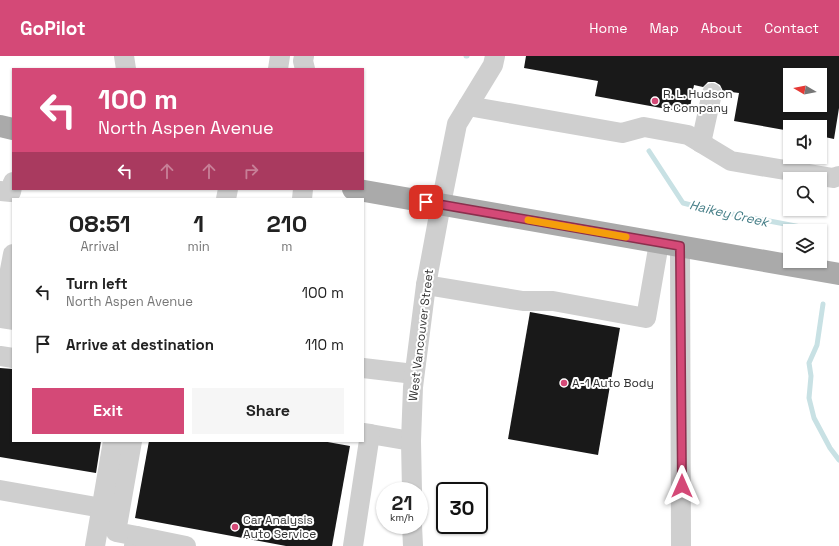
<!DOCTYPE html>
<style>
:root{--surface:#fff;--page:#f6f6f6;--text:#222;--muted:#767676;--accent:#d44977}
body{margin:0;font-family:"Space Grotesk",sans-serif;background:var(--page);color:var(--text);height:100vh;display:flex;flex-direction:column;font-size:15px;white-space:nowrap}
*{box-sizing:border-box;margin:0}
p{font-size:13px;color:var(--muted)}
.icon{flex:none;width:22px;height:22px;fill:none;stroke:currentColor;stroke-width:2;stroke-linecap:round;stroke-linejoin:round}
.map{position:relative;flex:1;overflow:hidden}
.side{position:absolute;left:12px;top:142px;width:352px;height:244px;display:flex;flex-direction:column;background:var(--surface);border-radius:0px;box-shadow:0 1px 3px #0004}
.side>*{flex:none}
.banner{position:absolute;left:12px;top:12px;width:352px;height:122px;border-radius:0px;box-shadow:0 1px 3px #0004;background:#d44977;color:#fff;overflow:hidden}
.needle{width:26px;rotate:280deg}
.controls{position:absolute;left:783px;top:12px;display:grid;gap:8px}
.controls a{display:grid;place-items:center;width:44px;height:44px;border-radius:0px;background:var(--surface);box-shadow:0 1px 3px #0004;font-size:20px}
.speed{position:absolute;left:376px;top:426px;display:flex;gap:8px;font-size:20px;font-weight:700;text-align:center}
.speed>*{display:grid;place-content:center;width:52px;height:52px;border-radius:50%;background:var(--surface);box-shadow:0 1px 3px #0004;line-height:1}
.speed small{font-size:10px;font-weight:400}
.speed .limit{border:2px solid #111;border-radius:6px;background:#fff;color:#111}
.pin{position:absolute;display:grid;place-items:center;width:34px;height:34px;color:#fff;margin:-17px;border-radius:8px;box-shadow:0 2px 6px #0006}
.me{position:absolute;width:44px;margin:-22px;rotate:0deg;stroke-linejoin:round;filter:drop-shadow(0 0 3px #0008)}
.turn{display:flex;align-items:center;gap:14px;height:84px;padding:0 20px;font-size:18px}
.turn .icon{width:52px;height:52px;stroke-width:2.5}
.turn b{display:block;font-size:28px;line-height:34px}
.lanes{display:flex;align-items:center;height:38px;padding:0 20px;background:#0003;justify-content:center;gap:20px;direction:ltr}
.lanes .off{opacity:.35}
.eta{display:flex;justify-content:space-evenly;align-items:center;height:68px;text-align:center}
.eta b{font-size:24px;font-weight:800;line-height:28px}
.button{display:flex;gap:8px;margin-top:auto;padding:8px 20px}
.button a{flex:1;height:46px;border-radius:0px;background:var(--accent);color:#fff;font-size:16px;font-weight:800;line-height:46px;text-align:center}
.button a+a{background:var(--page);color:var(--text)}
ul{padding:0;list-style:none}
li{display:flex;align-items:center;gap:12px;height:52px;padding:0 20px}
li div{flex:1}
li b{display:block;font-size:15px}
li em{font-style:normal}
header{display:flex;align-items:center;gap:24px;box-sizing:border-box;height:56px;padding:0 20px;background:var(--accent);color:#fff}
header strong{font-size:19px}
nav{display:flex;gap:22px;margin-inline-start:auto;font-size:14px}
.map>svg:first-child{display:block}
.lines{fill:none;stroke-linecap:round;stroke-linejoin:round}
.stream{stroke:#c8e1e4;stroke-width:5}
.building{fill:#191919;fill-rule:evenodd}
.minor{stroke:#cfcfcf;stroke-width:20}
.major{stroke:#aaa;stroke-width:22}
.route-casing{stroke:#8a2f4d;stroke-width:10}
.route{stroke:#d44977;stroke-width:7}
.slow{stroke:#f59e0b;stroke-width:7}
.poi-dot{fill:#d44977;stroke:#fff;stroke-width:1.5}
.labels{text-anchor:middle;stroke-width:4;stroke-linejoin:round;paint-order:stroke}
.poi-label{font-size:12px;fill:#323232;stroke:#fff;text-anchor:start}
.street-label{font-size:12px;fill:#323232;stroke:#fff}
.water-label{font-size:13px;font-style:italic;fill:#447d86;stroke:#fff}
</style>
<header>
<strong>GoPilot</strong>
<nav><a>Home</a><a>Map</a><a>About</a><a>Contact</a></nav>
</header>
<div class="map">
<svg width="839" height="490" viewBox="0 0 839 490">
<rect width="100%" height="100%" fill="#fff"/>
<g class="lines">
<g class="stream">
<polyline points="466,0 467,0"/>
<polyline points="649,95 683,147 711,154 806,172 812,175"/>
<polyline points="820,179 822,180"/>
<polyline points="823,248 817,289 809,307 811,320 809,342 814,362 830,392 839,404"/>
</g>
</g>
<g class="building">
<path d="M526,0H839V52L834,83L820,80V71H790V75L734,65L739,37L723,35L720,29L715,26H708L703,31L694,29L689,57L595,40L598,25L524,12ZM790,19H820V49H790Z"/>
<polygon points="530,256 620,272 598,399 508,383"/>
<polygon points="0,312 13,313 13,385 101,385 96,417 0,401"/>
<polygon points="149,385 322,385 350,390 332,490 286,490 135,462"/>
</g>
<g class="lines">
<g class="minor">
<polyline points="124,0 126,13"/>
<polyline points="304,0 303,5 305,13"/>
<polyline points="278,13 280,0"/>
<polyline points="468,50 622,77 644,71 688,79 731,105 833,122 839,120"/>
<polyline points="701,87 712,37"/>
<polyline points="0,135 11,136 13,126"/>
<polyline points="226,143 228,133"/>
<polyline points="302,143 303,133"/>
<polyline points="680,190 681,490"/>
<polyline points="13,198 1,262 13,264"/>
<polyline points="426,229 523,245 553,245 646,262 659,187"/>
<polyline points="0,300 13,302"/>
<polyline points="363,312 414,318"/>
<polyline points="370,378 411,385"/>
<polyline points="132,385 116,476 137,480 134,490"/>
<polyline points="0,434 102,452"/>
<polyline points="412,435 411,385 413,331 426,229 441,148 457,68 493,9 495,0"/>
<polyline points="412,469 413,490"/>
<polyline points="137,480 186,490"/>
<polyline points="95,490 113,385"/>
<polyline points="353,490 370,378 363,377"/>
</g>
<g class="major">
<polyline points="0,70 13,73"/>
<polyline points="353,133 839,218"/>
</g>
</g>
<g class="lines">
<defs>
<polyline id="route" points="426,146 680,190 682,430"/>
</defs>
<use href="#route" class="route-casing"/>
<use href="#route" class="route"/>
<polyline class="slow" points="528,164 626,181"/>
</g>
<g class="poi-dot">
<circle cx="655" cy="45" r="4"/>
<circle cx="564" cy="327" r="4"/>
<circle cx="235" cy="471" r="4"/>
</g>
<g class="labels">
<g class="poi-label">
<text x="663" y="42">R. L. Hudson<tspan x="663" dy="14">&amp; Company</tspan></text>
<text x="572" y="331">A-1 Auto Body</text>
<text x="243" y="468">Car Analysis<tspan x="243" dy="14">Auto Service</tspan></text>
</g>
<g class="street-label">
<text transform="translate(421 279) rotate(-83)" y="4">West Vancouver Street</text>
</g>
<g class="water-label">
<text transform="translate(729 157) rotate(13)" y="5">Haikey Creek</text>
</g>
</g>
</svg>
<div class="controls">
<a><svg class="needle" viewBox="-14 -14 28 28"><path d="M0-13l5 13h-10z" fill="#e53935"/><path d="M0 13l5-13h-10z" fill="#767676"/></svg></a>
<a><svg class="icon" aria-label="sound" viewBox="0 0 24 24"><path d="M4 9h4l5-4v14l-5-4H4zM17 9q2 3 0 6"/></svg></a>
<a><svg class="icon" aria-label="search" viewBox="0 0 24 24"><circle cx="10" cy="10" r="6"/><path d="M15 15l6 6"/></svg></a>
<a><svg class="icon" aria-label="layers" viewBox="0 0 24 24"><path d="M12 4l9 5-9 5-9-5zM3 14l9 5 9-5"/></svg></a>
</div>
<div class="speed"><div>21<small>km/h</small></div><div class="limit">30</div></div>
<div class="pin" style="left:426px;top:146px;background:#d93025"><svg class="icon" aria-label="arrive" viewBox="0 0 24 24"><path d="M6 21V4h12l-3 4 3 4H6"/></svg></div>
<svg class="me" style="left:682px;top:430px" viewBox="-20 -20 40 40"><path d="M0-17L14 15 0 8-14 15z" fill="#d44977" stroke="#fff" stroke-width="4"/></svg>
<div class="banner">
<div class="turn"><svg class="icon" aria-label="left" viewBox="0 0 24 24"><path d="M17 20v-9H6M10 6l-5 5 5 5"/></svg><div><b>100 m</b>North Aspen Avenue</div></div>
<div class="lanes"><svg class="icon" aria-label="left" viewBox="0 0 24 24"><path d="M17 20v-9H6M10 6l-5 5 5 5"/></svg><svg class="icon off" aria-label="ahead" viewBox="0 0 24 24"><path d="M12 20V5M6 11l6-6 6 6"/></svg><svg class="icon off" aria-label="ahead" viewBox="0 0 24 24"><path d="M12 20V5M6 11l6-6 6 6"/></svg><svg class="icon off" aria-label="right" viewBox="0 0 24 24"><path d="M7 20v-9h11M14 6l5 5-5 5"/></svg></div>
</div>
<section class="side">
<div class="eta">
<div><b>08:51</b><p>Arrival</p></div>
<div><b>1</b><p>min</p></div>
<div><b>210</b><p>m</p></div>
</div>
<ul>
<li><svg class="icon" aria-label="left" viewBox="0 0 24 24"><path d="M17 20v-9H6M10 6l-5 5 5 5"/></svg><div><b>Turn left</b><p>North Aspen Avenue</p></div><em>100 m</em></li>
<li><svg class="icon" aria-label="arrive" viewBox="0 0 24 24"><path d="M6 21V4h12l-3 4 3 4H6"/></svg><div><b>Arrive at destination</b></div><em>110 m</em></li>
</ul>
<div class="button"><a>Exit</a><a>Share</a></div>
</section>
</div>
